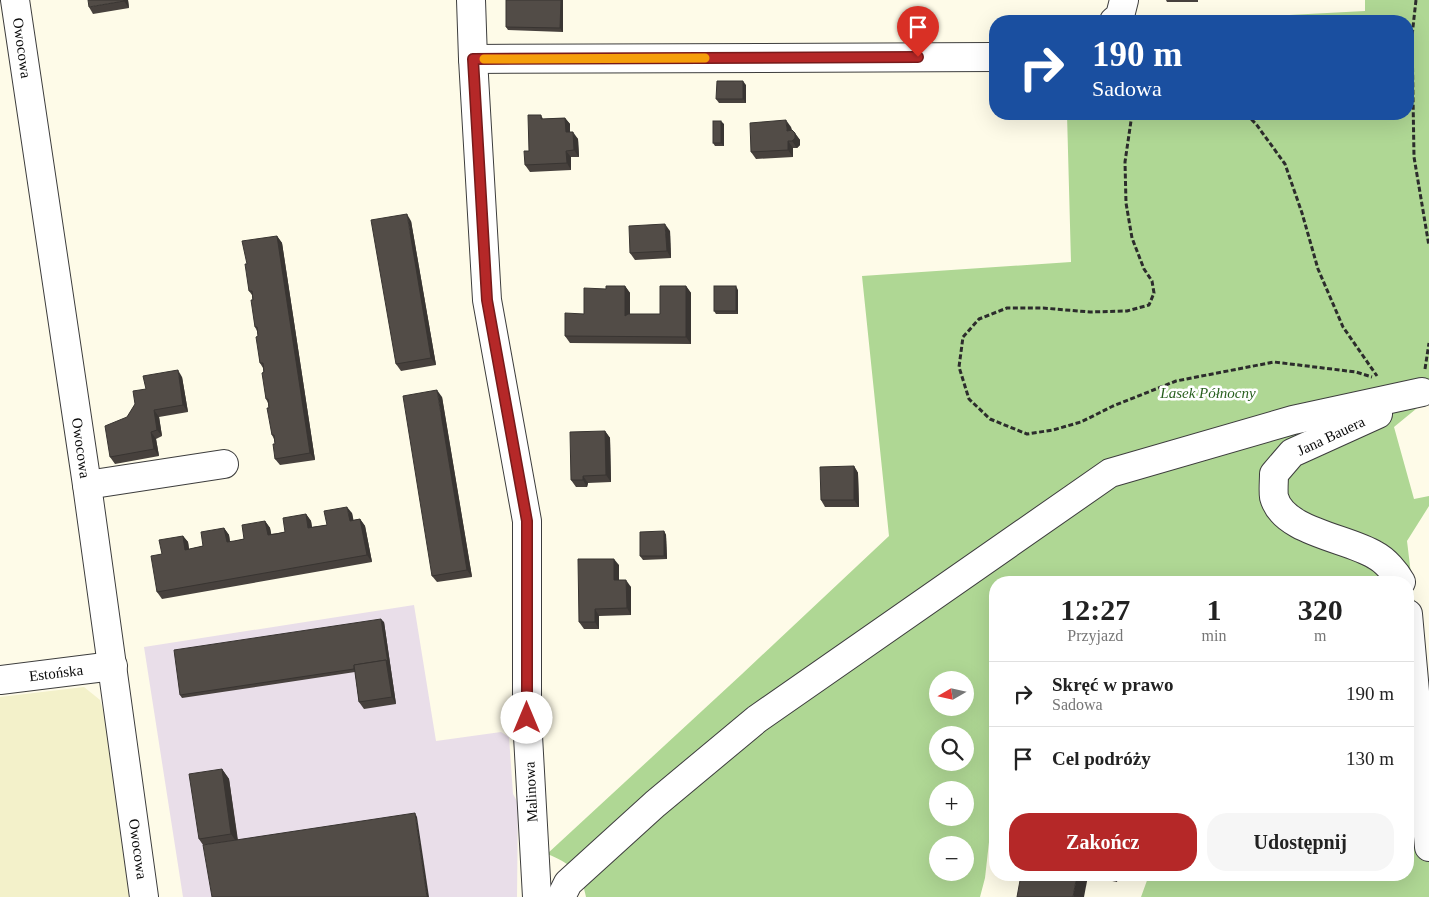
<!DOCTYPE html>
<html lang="pl">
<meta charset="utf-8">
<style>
:root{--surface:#fff;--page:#f6f6f6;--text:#222;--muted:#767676;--line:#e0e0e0;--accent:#b52828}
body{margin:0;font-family:Georgia,serif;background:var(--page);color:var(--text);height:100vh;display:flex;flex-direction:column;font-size:19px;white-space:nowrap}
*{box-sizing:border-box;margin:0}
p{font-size:16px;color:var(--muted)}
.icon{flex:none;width:28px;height:28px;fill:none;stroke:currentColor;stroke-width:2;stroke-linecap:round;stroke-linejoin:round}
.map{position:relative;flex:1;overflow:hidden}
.panel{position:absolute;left:989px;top:576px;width:425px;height:305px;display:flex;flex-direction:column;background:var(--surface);border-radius:20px;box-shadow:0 5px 20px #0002}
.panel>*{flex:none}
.hud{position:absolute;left:989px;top:15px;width:425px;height:105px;border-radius:20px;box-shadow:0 5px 20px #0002;background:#1a4fa0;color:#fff;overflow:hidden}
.needle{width:32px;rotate:261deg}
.fabs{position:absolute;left:929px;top:671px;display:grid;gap:10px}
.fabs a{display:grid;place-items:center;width:45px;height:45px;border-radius:50%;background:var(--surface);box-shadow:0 5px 20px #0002;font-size:25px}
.pin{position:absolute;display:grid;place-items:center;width:42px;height:42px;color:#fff;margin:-51px -21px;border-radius:50% 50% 50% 0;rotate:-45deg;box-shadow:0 0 5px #0007}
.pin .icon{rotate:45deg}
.me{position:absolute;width:55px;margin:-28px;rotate:0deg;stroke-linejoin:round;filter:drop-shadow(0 0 4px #0008)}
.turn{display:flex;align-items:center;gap:18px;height:105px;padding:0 20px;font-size:22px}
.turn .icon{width:65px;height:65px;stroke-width:2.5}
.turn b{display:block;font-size:35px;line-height:42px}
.eta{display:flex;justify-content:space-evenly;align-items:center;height:85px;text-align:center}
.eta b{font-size:30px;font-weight:700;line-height:35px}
.action{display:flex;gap:10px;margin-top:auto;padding:10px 20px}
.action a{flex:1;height:58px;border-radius:20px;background:var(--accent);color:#fff;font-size:20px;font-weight:700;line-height:58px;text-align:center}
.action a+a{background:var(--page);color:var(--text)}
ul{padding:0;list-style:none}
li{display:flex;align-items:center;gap:15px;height:65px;padding:0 20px;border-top:1px solid var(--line)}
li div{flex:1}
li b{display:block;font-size:19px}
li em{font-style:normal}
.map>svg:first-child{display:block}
.industrial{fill:#e9dee9}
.farmland{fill:#f3f1ca}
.forest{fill:#afd794;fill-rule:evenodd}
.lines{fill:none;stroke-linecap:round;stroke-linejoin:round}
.minor-casing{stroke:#3d3d3d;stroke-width:30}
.path{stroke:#2c2c2c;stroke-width:3;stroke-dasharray:5 2.5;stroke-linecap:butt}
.minor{stroke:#fff;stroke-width:28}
.wall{fill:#47413d}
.shaded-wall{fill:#393532}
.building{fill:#524c47;stroke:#393532}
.route-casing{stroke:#761a1a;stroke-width:12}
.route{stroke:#b52828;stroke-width:9}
.slow{stroke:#f59e0b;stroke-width:9}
.labels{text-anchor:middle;stroke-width:5;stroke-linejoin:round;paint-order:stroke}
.street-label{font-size:15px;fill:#0a0a0a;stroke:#fff}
.park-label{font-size:15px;font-style:italic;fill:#285f1e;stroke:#fff}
</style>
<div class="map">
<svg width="1429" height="897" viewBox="0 0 1429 897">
<rect width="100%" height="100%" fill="#fefbe8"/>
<polygon class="industrial" points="414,605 436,741 501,732 509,737 513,794 518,803 517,897 183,897 144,647"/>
<polygon class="farmland" points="84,687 100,700 106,719 131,897 0,897 0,697"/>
<path class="forest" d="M1365,0H1429V400L1422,404L1394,427L1414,499L1429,496V506L1407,541L1429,723V897H1141L1149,875H1408V582H995V788L985,878L980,897H586C582,873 569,862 547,854L742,674L889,536L862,276L1071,262L1067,114H1408V21H1177L1365,11ZM938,680H965V708H938ZM938,735H965V762H938ZM938,790H965V818H938ZM938,845H965V872H938Z"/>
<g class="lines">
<defs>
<g id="minor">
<polyline points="15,0 87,485 144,897"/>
<polyline points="471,0 473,59 487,300 527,521 527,718 537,897"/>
<polyline points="1114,21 1120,16 1124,0"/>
<polyline points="473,59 995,57"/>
<path d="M1378,414L1292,453L1274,474C1274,481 1273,491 1274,497C1283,532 1348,538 1375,555C1385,560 1396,573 1401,582"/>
<polyline points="87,485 224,464"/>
<polyline points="1408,614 1429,847"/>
<polyline points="0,680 113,666"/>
<polyline points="561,897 568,883 655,804 757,719 1110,473 1293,420 1422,392"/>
</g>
</defs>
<use href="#minor" class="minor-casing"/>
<g class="path">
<polyline points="1416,0 1412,36 1414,157 1429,246"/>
<polyline points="1132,114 1125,162 1126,203 1132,238 1144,269 1152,281 1154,293 1149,305 1127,311 1090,312 1043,308 1007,308 979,319 963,337 959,367 969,399 990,419 1027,434 1053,430 1081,422 1113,406 1176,381 1274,362 1356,372 1372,377"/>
<polyline points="1246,114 1256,124 1285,164 1302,213 1318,269 1343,327 1377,376"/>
<polyline points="1425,369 1429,343"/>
</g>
<use href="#minor" class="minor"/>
</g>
<g class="wall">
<polygon points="128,0 129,8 93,14 89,7"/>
<polygon points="506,0 563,0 563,32 508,30 506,27"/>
<polygon points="1166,0 1198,0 1198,2 1167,2"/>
<polygon points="746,85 746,103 719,103 716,99"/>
<polygon points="541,115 543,119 565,118 570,124 570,132 578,139 579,157 571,157 571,170 530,172 525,165"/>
<polygon points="724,124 724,146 715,146 713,143"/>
<polygon points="791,127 792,130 800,140 800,145 797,148 793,148 793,157 756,159 751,152"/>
<polygon points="411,221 436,365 401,371 396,364"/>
<polygon points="670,231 671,258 635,260 630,253"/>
<polygon points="277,236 282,243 315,460 280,465 275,459 275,444 274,439 272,435 268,403 266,399 263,368 260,363 258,336 257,331 255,327 252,295 249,291 247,264"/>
<polygon points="625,286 630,293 630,314 660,314 686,286 691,293 691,344 570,343 565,336 606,289"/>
<polygon points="738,290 738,314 716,314 714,311"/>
<polygon points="182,377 188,412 159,417 162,436 156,439 159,456 115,464 110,457 127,417 146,389"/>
<polygon points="442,397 472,577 437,582 432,576"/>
<polygon points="605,431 610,438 611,482 588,483 587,487 576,487 571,480"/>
<polygon points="854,466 858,473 859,507 825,507 821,500"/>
<polygon points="352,513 353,520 360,519 365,526 372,562 162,599 157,592 162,554 183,536 188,542 189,549 203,546 224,528 229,535 230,542 244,539 265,521 270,528 271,534 285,532 306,514 311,521 312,527 327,525"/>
<polygon points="664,531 666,535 667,559 643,560 640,556"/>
<polygon points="619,565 619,580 631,587 631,615 599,616 599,629 584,629 579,622"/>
<polygon points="384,622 396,704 364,709 359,702 355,672 182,698 180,695"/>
<polygon points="222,769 229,779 238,840 417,817 203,845 199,839"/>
<polygon points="1021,875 1118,875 1117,882 1088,876"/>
</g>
<g class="shaded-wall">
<polygon points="124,0 128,0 129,8 124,1"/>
<polygon points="561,0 563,0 563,32 560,28"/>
<polygon points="743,81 746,85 746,103 743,99"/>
<polygon points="565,118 570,124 570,139 566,132"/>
<polygon points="786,120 791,127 792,138 787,131"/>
<polygon points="721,121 724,124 724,146 721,143"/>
<polygon points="573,132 578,139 579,157 574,150"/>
<polygon points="795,133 800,140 800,145 797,148 792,141"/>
<polygon points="788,141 793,148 793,157 788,150"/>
<polygon points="566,151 571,157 571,170 567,163"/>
<polygon points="407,214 411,221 436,365 431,358"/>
<polygon points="665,224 670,231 671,258 667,251"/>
<polygon points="277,236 282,243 315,460 310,453"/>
<polygon points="625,286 630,293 630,323 625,316"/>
<polygon points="686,286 691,293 691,344 686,337"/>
<polygon points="736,286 738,290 738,314 736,311"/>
<polygon points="178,370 182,377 188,412 183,405"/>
<polygon points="437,390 442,397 472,577 467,570"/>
<polygon points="154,410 159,417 162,436 157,430"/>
<polygon points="605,431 610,438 611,482 606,475"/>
<polygon points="151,432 156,439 159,456 154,449"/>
<polygon points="854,466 858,473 859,507 854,500"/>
<polygon points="583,476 588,483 587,487 583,480"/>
<polygon points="347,507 352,513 355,527 350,521"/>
<polygon points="306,514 311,521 313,535 308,528"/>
<polygon points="360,519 365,526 372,562 367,555"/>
<polygon points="265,521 270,528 273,542 268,535"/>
<polygon points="224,528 229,535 231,549 227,542"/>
<polygon points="664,531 666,535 667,559 664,556"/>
<polygon points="183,536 188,542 190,556 185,550"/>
<polygon points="614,559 619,565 619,587 614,580"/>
<polygon points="626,580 631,587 631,615 627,608"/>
<polygon points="595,609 599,616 599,629 595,622"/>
<polygon points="381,619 384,622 396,704 392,697 386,660"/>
<polygon points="222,769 229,779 238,844 231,834"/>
<polygon points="415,813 417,817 429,897 427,897"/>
<polygon points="1077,875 1087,875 1088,876 1084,897 1073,897"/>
<polygon points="1112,875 1118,875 1117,882"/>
</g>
<g class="building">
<polygon points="88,0 124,0 124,1 89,7"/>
<polygon points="506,0 561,0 560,28 506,27"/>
<polygon points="717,81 743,81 743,99 716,99"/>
<polygon points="528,115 541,115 541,119 565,118 566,132 573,132 574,150 566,151 567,163 525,165 524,151 529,151"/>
<polygon points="786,120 787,131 792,130 795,133 795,138 792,141 788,141 788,150 751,152 750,123"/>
<rect x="713" y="121" width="8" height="22"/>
<polygon points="407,214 431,358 396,364 371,220"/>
<polygon points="665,224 667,251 630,253 629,226"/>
<polygon points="277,236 310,453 275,459 273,444 275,444 274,435 272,435 267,408 269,408 268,399 266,399 262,373 264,372 263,363 260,363 256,337 258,336 257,327 255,327 251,300 253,300 252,291 249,291 245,264 247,264 242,241"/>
<polygon points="606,286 625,286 625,316 628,314 660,314 660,286 686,286 686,337 565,336 565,313 584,314 584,288 606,289"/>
<rect x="714" y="286" width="22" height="25"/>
<polygon points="178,370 183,405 154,410 157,430 151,432 154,449 110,457 105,426 127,417 135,404 133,391 146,389 143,376"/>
<polygon points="437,390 467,570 432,576 403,396"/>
<polygon points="605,431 606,475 583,476 583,480 571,480 570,432"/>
<polygon points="854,466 854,500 821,500 820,467"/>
<polygon points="347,507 350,521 360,519 367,555 157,592 151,556 162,554 159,540 183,536 185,550 203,546 201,532 224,528 227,542 234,541 244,539 242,525 265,521 268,535 276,534 285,532 283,518 306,514 308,528 327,525 324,511"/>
<polygon points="664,531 664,556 640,556 640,532"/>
<polygon points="578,559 614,559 614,580 626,580 627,608 595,609 595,622 579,622"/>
<polygon points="381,619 388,663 386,660 354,665 354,669 180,695 174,650"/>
<polygon points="386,660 392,697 359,702 354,665"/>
<polygon points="222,769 231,834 199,839 189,774"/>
<polygon points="415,813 427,897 212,897 203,845"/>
<polygon points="1021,875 1077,875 1073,897 1017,897"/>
</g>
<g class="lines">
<defs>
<polyline id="route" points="527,718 527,521 487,300 473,59 918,57"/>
</defs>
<use href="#route" class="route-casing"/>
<use href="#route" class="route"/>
<polyline class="slow" points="484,59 705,58"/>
</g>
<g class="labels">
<g class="street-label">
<text transform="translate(22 48) rotate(82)" y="5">Owocowa</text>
<text transform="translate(1331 436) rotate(-25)" y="5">Jana Bauera</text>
<text transform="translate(81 448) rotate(82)" y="5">Owocowa</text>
<text transform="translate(56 673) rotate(-7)" y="5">Estońska</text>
<text transform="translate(531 792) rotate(-93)" y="5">Malinowa</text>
<text transform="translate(138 849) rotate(82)" y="5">Owocowa</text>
</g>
<g class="park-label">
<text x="1208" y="398">Lasek Północny</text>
</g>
</g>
</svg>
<div class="fabs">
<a><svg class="needle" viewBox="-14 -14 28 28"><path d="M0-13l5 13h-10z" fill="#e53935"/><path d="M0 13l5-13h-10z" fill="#767676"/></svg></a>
<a><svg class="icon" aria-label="search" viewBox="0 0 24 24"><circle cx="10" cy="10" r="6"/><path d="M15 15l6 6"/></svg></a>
<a>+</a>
<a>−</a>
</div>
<div class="pin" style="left:918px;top:57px;background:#d93025"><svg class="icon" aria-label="arrive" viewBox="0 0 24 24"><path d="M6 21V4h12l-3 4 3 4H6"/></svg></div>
<svg class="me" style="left:527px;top:718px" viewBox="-20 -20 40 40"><circle r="19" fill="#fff"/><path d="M0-13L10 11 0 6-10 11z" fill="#b52828"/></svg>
<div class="hud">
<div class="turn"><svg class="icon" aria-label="right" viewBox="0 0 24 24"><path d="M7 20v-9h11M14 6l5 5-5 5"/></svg><div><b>190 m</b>Sadowa</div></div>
</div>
<section class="panel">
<div class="eta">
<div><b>12:27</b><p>Przyjazd</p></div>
<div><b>1</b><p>min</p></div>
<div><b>320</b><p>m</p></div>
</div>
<ul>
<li><svg class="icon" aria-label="right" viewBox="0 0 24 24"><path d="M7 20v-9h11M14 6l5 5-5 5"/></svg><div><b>Skręć w prawo</b><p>Sadowa</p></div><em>190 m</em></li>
<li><svg class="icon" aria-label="arrive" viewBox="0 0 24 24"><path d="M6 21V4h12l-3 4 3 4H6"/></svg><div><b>Cel podróży</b></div><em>130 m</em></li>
</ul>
<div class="action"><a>Zakończ</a><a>Udostępnij</a></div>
</section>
</div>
